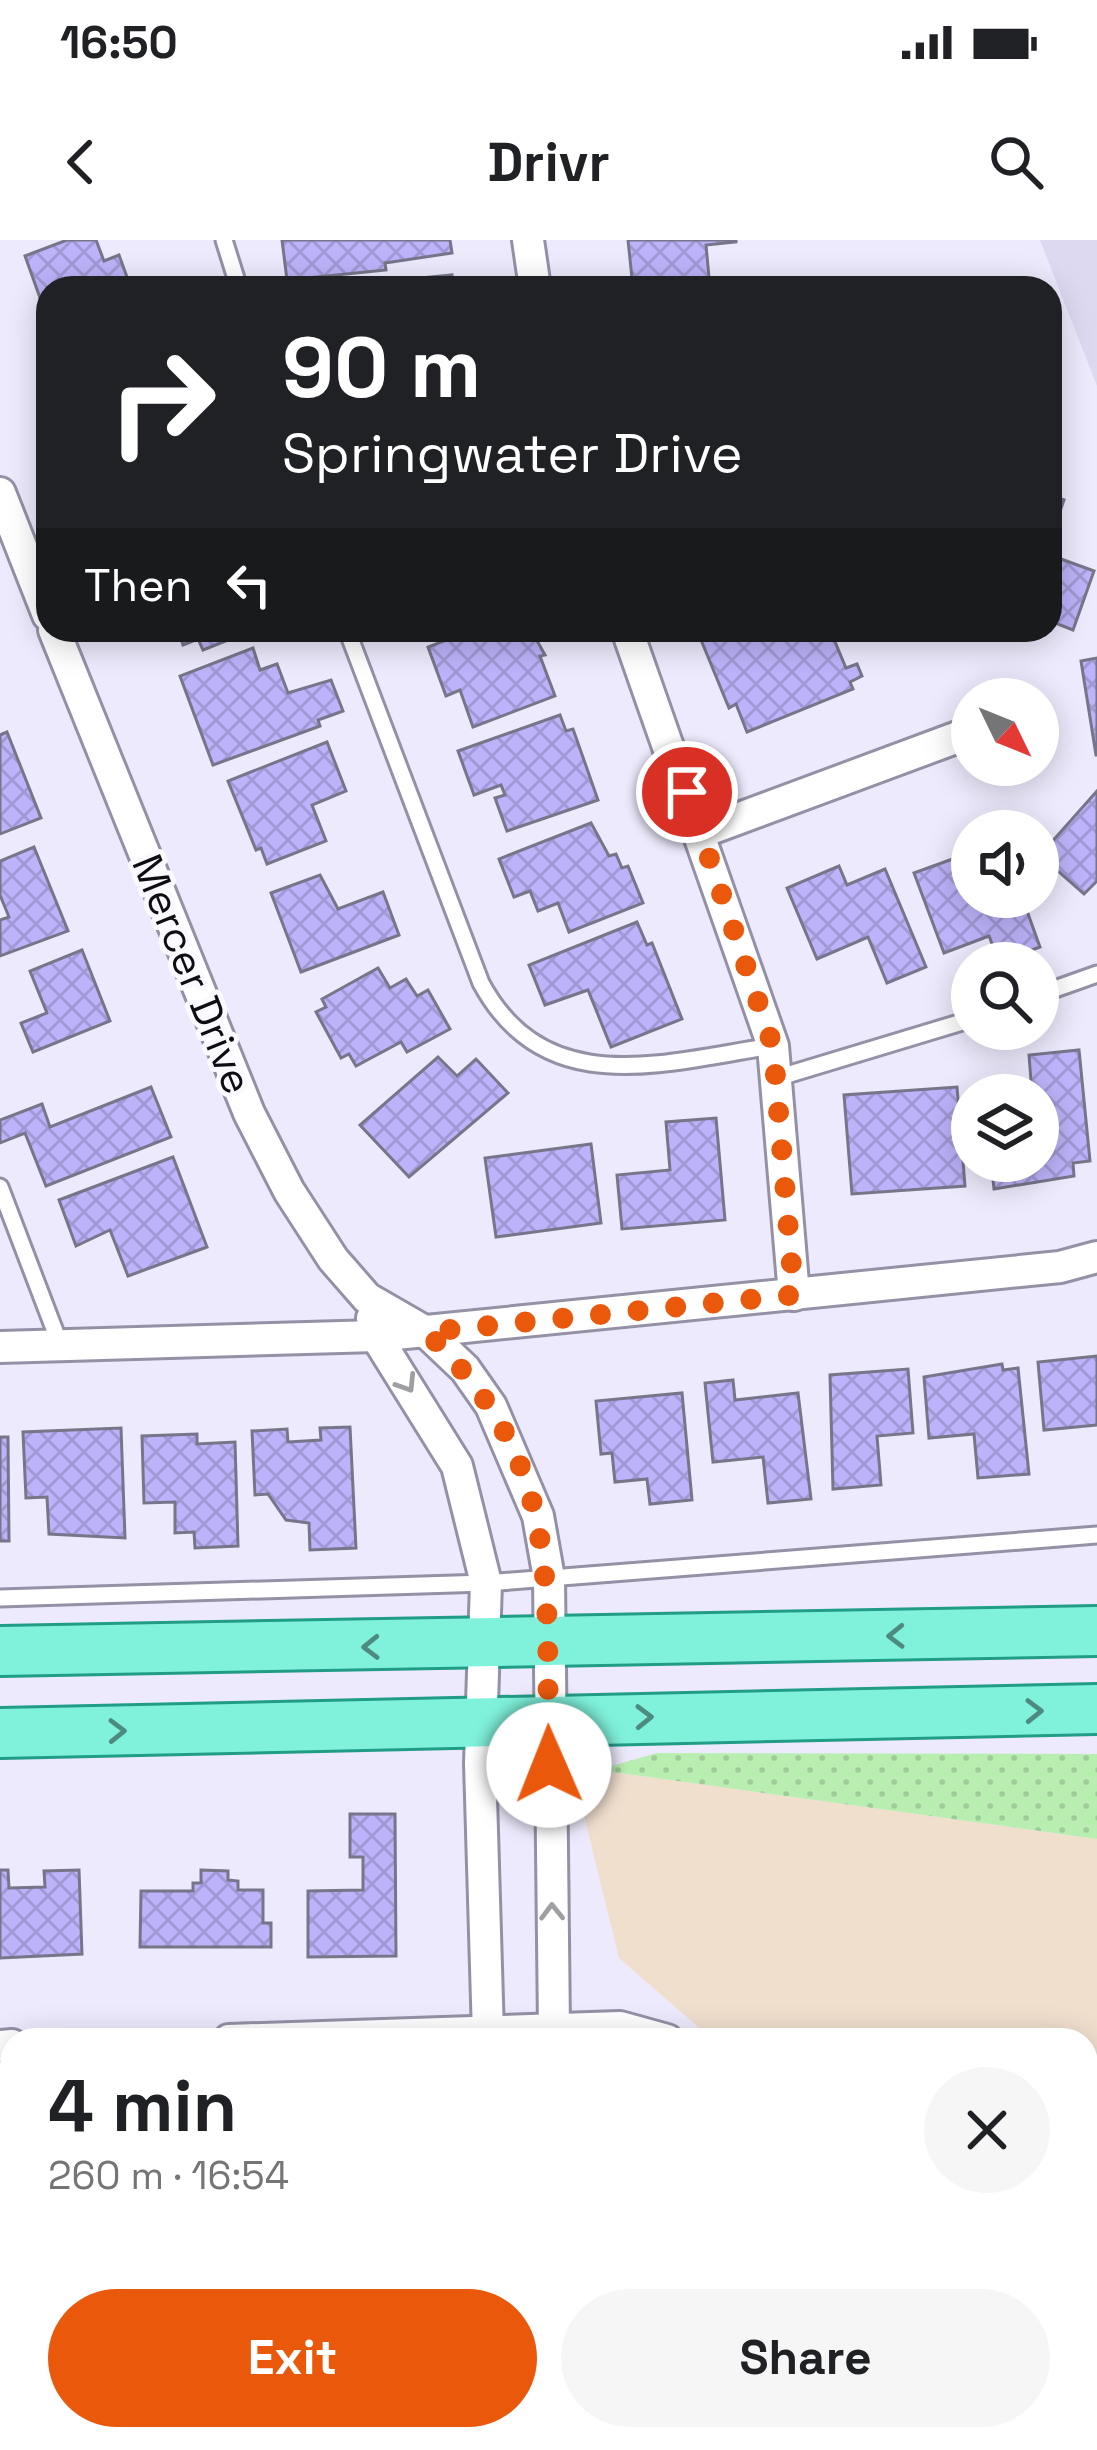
<!DOCTYPE html>
<meta charset="utf-8">
<style>
:root{--surface:#fff;--page:#f6f6f6;--text:#202124;--muted:#757577;--accent:#ea580c}
body{margin:0;font-family:"Space Grotesk",sans-serif;background:var(--page);color:var(--text);height:100vh;display:flex;flex-direction:column;font-size:45px;white-space:nowrap}
*{box-sizing:border-box;margin:0}
p{font-size:39px;color:var(--muted)}
.icon{flex:none;width:66px;height:66px;fill:none;stroke:currentColor;stroke-width:2;stroke-linecap:round;stroke-linejoin:round}
.map{position:relative;flex:1;overflow:hidden}
.side{position:absolute;left:0px;top:1788px;width:1098px;height:423px;display:flex;flex-direction:column;background:var(--surface);border-radius:36px 36px 0 0;box-shadow:0 6px 30px #0003}
.side>*{flex:none}
.top-card{position:absolute;left:36px;top:36px;width:1026px;height:366px;border-radius:36px;box-shadow:0 6px 30px #0003;background:#202124;color:#fff;overflow:hidden}
.needle{width:78px;rotate:133deg}
.controls{position:absolute;left:951px;top:438px;display:grid;gap:24px}
.controls a{display:grid;place-items:center;width:108px;height:108px;border-radius:50%;background:var(--surface);box-shadow:0 6px 30px #0003;font-size:60px}
.pin{position:absolute;display:grid;place-items:center;width:102px;height:102px;color:#fff;margin:-51px;border:6px solid #fff;border-radius:50%;box-shadow:0 3px 12px #0007}
.me{position:absolute;width:132px;margin:-66px;rotate:359deg;stroke-linejoin:round;filter:drop-shadow(0 0 9px #0008)}
.turn{display:flex;align-items:center;gap:42px;height:252px;padding:0 48px;font-size:54px}
.turn .icon{width:156px;height:156px;stroke-width:2.5}
.turn b{display:block;font-size:84px;line-height:102px}
.then{display:flex;align-items:center;height:114px;padding:0 48px;background:#0003;gap:24px;font-size:45px}
.round{display:grid;place-items:center;flex:none;width:126px;height:126px;border-radius:63px;background:var(--page)}
.headline{display:flex;align-items:center;justify-content:space-between;height:204px;padding:0 48px}
h1{font-size:72px;font-weight:700;line-height:90px}
.button{display:flex;gap:24px;margin-top:auto;padding:24px 48px}
.button a{flex:1;height:138px;border-radius:72px;background:var(--accent);color:#fff;font-size:48px;font-weight:700;line-height:138px;text-align:center}
.button a+a{background:var(--page);color:var(--text)}
.status{display:flex;justify-content:space-between;align-items:center;height:84px;padding:0 60px;background:var(--surface);direction:ltr}
.status svg{height:33px;fill:currentColor}
header{display:flex;justify-content:space-between;align-items:center;height:156px;padding:0 48px;background:var(--surface);font-size:54px;font-weight:700}
.map>svg:first-child{display:block}
.built{fill:#dcd9f1}
.education{fill:#f1dfce}
.grass{fill:url(#grass-dots)}
.building{fill:url(#building-cross-hatch);stroke:#777589;stroke-width:3}
.lines{fill:none;stroke-linecap:round;stroke-linejoin:round}
.service-casing{stroke:#9491a7;stroke-width:21}
.minor-casing{stroke:#9491a7;stroke-width:36}
.primary-casing{stroke:#219c86;stroke-width:54}
.service{stroke:#fff;stroke-width:15}
.minor{stroke:#fff;stroke-width:30}
.primary{stroke:#80f2db;stroke-width:48}
.oneway{stroke:#9f9ea1}
.oneway2{stroke:#4d8b81}
.route{stroke:#ea580c;stroke-width:21;stroke-dasharray:0 37.8}
.labels{text-anchor:middle;stroke-width:10;stroke-linejoin:round;paint-order:stroke}
.street-label{font-size:42px;fill:#0e0d14;stroke:#f9f9fe}
</style>
<div class="status"><b>16:50</b><svg viewBox="0 0 49 12"><path d="M0 12V9h3v3zM5 12V6h3v6zM10 12V3h3v9zM15 12V0h3v12zM26 1h20v11H26zM47 4h2v5h-2z"/></svg></div>
<header><svg class="icon" aria-label="back" viewBox="0 0 24 24"><path d="M15 5l-7 7 7 7"/></svg>Drivr<svg class="icon" aria-label="search" viewBox="0 0 24 24"><circle cx="10" cy="10" r="6"/><path d="M15 15l6 6"/></svg></header>
<div class="map">
<svg width="1097" height="2210" viewBox="0 0 1097 2210">
<defs>
<pattern id="grass-dots" width="8" height="8" patternUnits="userSpaceOnUse" patternTransform="scale(3)"><rect width="8" height="8" fill="#b9eeb1"/><path d="M2 2h.1M6 6h.1" fill="none" stroke="#9ecb97" stroke-width="1.8" stroke-linecap="round"/></pattern>
<pattern id="building-cross-hatch" width="8" height="8" patternUnits="userSpaceOnUse" patternTransform="scale(3)"><rect width="8" height="8" fill="#bdb3fa"/><path d="M0 0l8 8M0 8l8-8" fill="none" stroke="#a199d5"/></pattern>
</defs>
<rect width="100%" height="100%" fill="#eceafc"/>
<polygon class="built" points="1040,0 1097,0 1097,146"/>
<polygon class="education" points="598,1530 1097,1599 1097,2210 1029,2210 1024,2199 1086,2199 1086,1800 713,1800 619,1718 581,1563"/>
<polygon class="grass" points="657,1513 1097,1514 1097,1599 598,1530"/>
<g class="building">
<polygon points="67,0 96,0 104,21 119,15 131,48 48,48 44,69 25,16"/>
<polygon points="282,0 450,0 452,13 385,23 386,30 287,40"/>
<polygon points="628,0 736,0 736,2 706,5 710,48 633,48"/>
<polygon points="452,35 453,48 349,45"/>
<polygon points="1050,255 1064,260 1050,299"/>
<polygon points="1050,315 1094,331 1073,390 1050,381"/>
<polygon points="178,390 253,390 203,410 198,399 183,405"/>
<polygon points="472,390 531,390 545,415 540,416 555,456 473,487 460,450 446,456 428,407"/>
<polygon points="713,390 783,390 786,397 830,390 846,428 857,424 862,436 850,442 853,449 747,492 736,464 729,468 699,395"/>
<polygon points="253,408 260,430 277,424 288,453 331,440 343,471 318,480 320,486 213,525 180,436"/>
<polygon points="1097,418 1097,515 1096,515 1081,421"/>
<polygon points="560,475 566,491 573,489 598,560 507,591 495,558 505,555 501,545 474,555 458,511"/>
<polygon points="7,492 41,578 0,594 0,495"/>
<polygon points="327,502 346,551 312,565 326,601 267,624 261,608 256,610 228,541"/>
<polygon points="1097,551 1097,641 1084,654 1040,615"/>
<polygon points="591,583 609,616 616,614 622,628 628,626 643,663 569,692 558,663 538,671 530,651 514,657 499,619"/>
<polygon points="34,607 68,691 0,716 0,680 9,677 0,655 0,621"/>
<polygon points="972,612 972,657 1022,657 1040,707 999,722 989,696 944,713 914,633"/>
<polygon points="839,626 847,645 885,629 926,727 887,743 868,697 817,719 787,648"/>
<polygon points="320,635 338,669 383,652 399,695 301,732 271,653"/>
<polygon points="637,682 647,705 652,703 682,779 611,807 588,750 545,765 529,725"/>
<polygon points="82,710 110,781 33,812 21,783 47,773 30,731"/>
<polygon points="378,728 390,748 406,739 417,756 428,750 450,789 407,812 401,802 356,826 349,814 341,818 316,772 326,767 322,759"/>
<polygon points="1079,810 1090,921 1073,923 1074,936 994,949 991,921 1038,921 1038,855 1016,855 1032,854 1029,815"/>
<polygon points="438,817 457,836 476,819 508,853 409,937 360,885"/>
<polygon points="151,847 171,897 46,946 25,893 0,903 0,880 42,864 50,887"/>
<polygon points="957,847 965,946 852,954 844,855"/>
<polygon points="716,878 725,980 622,989 617,935 670,930 666,882"/>
<polygon points="591,904 601,983 496,997 485,918"/>
<polygon points="173,917 207,1007 128,1036 110,990 76,1006 59,960"/>
<polygon points="1097,1116 1097,1185 1044,1190 1038,1122"/>
<polygon points="1002,1124 1003,1130 1018,1128 1029,1234 978,1238 974,1194 929,1198 924,1137"/>
<polygon points="908,1129 913,1193 877,1196 881,1245 833,1249 830,1135"/>
<polygon points="733,1140 735,1160 798,1153 811,1259 768,1263 763,1217 713,1222 705,1143"/>
<polygon points="682,1153 692,1260 650,1264 647,1239 615,1242 612,1213 601,1214 596,1161"/>
<polygon points="350,1187 356,1308 310,1310 309,1283 286,1280 268,1254 255,1255 252,1191 287,1189 288,1202 321,1200 320,1188"/>
<polygon points="121,1188 125,1298 49,1294 47,1257 26,1258 23,1192"/>
<polygon points="197,1194 197,1204 235,1202 238,1306 195,1308 194,1292 175,1293 175,1262 144,1263 142,1196"/>
<polygon points="0,1197 8,1197 9,1301 0,1301"/>
<polygon points="350,1574 395,1574 396,1716 308,1717 308,1651 363,1650 363,1617 350,1617"/>
<polygon points="0,1630 8,1630 9,1648 45,1647 44,1631 79,1630 82,1714 0,1718"/>
<polygon points="201,1630 228,1631 228,1640 238,1641 238,1650 263,1650 263,1683 271,1683 271,1707 140,1707 141,1651 193,1651 193,1643 201,1643"/>
<rect x="0" y="1887" width="12" height="55"/>
<polygon points="12,2138 12,2188 0,2188 0,2139"/>
<rect x="118" y="2199" width="130" height="11"/>
<polygon points="283,2199 381,2199 380,2210 282,2210"/>
<polygon points="426,2199 434,2199 456,2210 404,2210 409,2200 422,2207"/>
<polygon points="465,2199 537,2199 558,2210 459,2210"/>
<polygon points="781,2199 865,2199 873,2210 789,2210"/>
</g>
<g class="lines">
<defs>
<g id="service">
<polyline points="224,0 239,48"/>
<path d="M347,390L481,743C545,862 664,822 773,806"/>
<polyline points="1038,755 1097,734"/>
<polyline points="780,837 972,779"/>
<polyline points="0,947 61,1107"/>
<polyline points="0,1358 486,1343 1097,1295"/>
<polyline points="657,2199 667,2210"/>
<polyline points="87,2210 87,2199"/>
<polyline points="1080,2210 1097,2204"/>
</g>
<g id="minor">
<polyline points="528,0 535,48"/>
<polyline points="0,253 48,375"/>
<polyline points="54,390 249,873 289,951 333,1019 367,1058 426,1092 465,1129 491,1166 538,1276 549,1338 554,1789"/>
<polyline points="627,390 773,806 794,1055"/>
<polyline points="702,592 958,497"/>
<polyline points="372,1078 376,1096 457,1226 486,1343 480,1523 488,1795"/>
<polyline points="0,1107 376,1096 1060,1027 1097,1017"/>
<polyline points="229,1800 620,1787 667,1800"/>
<polyline points="0,1806 12,1805"/>
<polyline points="988,2199 993,2210"/>
</g>
<g id="primary">
<polyline points="0,1411 1097,1391"/>
<polyline points="0,1493 1097,1469"/>
</g>
</defs>
<use href="#service" class="service-casing"/>
<use href="#minor" class="minor-casing"/>
<use href="#primary" class="primary-casing"/>
<use href="#service" class="service"/>
<use href="#minor" class="minor"/>
<use href="#primary" class="primary"/>
</g>
<defs><path id="oneway-chevron" d="M-2-3.5L2.5 0L-2 3.5" fill="none" stroke-width="1.6" stroke-linecap="round" stroke-linejoin="round" transform="scale(3)"/></defs>
<g class="oneway">
<use href="#oneway-chevron" transform="translate(407 1144) rotate(58)"/>
<use href="#oneway-chevron" transform="translate(552 1672) rotate(-91)"/>
</g>
<g class="oneway2">
<use href="#oneway-chevron" transform="translate(896 1396) rotate(179)"/>
<use href="#oneway-chevron" transform="translate(371 1407) rotate(179)"/>
<use href="#oneway-chevron" transform="translate(1034 1471) rotate(-1)"/>
<use href="#oneway-chevron" transform="translate(644 1477) rotate(-1)"/>
<use href="#oneway-chevron" transform="translate(117 1491) rotate(-1)"/>
</g>
<g class="lines">
<path class="route" d="M549,1525C544,1348 568,1227 426,1092L794,1055L773,806L687,552"/>
</g>
<g class="labels">
<g class="street-label">
<text transform="translate(193 734) rotate(68)" y="15">Mercer Drive</text>
</g>
</g>
</svg>
<div class="controls">
<a><svg class="needle" viewBox="-14 -14 28 28"><path d="M0-13l5 13h-10z" fill="#e53935"/><path d="M0 13l5-13h-10z" fill="#757577"/></svg></a>
<a><svg class="icon" aria-label="sound" viewBox="0 0 24 24"><path d="M4 9h4l5-4v14l-5-4H4zM17 9q2 3 0 6"/></svg></a>
<a><svg class="icon" aria-label="search" viewBox="0 0 24 24"><circle cx="10" cy="10" r="6"/><path d="M15 15l6 6"/></svg></a>
<a><svg class="icon" aria-label="layers" viewBox="0 0 24 24"><path d="M12 4l9 5-9 5-9-5zM3 14l9 5 9-5"/></svg></a>
</div>
<div class="pin" style="left:687px;top:552px;background:#d93025"><svg class="icon" aria-label="arrive" viewBox="0 0 24 24"><path d="M6 21V4h12l-3 4 3 4H6"/></svg></div>
<svg class="me" style="left:549px;top:1525px" viewBox="-20 -20 40 40"><circle r="19" fill="#fff"/><path d="M0-13L10 11 0 6-10 11z" fill="#ea580c"/></svg>
<div class="top-card">
<div class="turn"><svg class="icon" aria-label="right" viewBox="0 0 24 24"><path d="M7 20v-9h11M14 6l5 5-5 5"/></svg><div><b>90 m</b>Springwater Drive</div></div>
<div class="then">Then<svg class="icon" aria-label="left" viewBox="0 0 24 24"><path d="M17 20v-9H6M10 6l-5 5 5 5"/></svg></div>
</div>
<section class="side">
<div class="headline"><div><h1>4 min</h1><p>260 m · 16:54</p></div><a class="round"><svg class="icon" aria-label="close" viewBox="0 0 24 24"><path d="M6 6l12 12M18 6L6 18"/></svg></a></div>
<div class="button"><a>Exit</a><a>Share</a></div>
</section>
</div>
